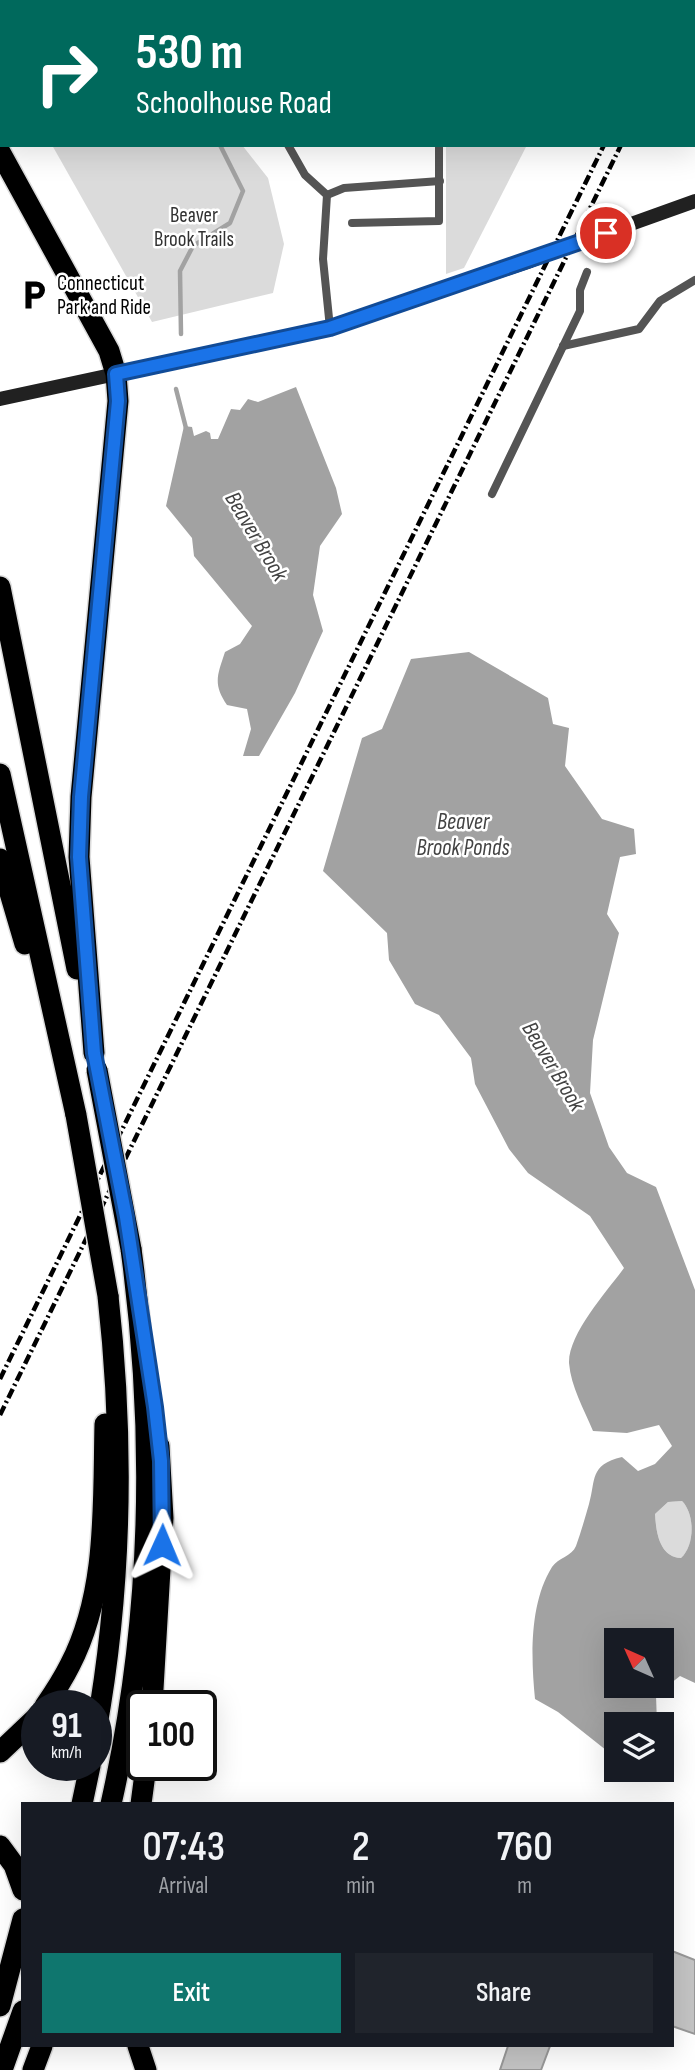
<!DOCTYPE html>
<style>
:root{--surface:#171b24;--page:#20242c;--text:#f1f3f6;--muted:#9ea1a6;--accent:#0f766e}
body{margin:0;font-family:"Sofia Sans Condensed",sans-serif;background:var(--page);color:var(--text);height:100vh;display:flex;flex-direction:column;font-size:26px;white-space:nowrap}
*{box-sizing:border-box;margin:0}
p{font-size:23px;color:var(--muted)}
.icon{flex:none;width:38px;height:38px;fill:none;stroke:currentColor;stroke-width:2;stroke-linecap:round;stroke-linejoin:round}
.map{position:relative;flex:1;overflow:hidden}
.details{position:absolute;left:21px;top:1802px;width:653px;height:245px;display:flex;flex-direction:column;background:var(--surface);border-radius:0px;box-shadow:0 7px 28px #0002}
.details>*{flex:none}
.hud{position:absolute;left:0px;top:0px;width:696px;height:147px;box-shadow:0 7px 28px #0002;background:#00695c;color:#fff;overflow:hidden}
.needle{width:46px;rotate:315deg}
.controls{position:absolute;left:604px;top:1628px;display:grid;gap:14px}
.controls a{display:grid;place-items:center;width:70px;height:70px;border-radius:0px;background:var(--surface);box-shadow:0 7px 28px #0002;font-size:35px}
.speed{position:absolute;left:21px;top:1690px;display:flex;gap:14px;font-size:35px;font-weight:700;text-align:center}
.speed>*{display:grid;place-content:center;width:91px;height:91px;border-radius:50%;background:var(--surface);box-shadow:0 7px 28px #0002;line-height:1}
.speed small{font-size:18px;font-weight:400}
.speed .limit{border:4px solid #111;border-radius:10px;background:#fff;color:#111}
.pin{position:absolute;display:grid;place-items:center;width:60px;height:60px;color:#fff;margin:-30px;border:4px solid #fff;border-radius:50%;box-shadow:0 2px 7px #0007}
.me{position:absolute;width:77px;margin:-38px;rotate:1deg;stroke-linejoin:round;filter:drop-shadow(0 0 5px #0008)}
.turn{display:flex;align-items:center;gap:24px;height:147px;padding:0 21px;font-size:32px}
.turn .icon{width:91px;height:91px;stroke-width:2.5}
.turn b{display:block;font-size:49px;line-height:60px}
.eta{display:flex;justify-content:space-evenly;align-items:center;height:119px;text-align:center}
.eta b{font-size:42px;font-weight:600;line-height:49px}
.primary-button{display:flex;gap:14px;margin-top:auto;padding:14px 21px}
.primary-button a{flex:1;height:80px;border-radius:0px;background:var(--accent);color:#fff;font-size:28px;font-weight:600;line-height:80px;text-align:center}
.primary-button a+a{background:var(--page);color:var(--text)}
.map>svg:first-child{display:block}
.green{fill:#dbdbdb}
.water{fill:#a2a2a2;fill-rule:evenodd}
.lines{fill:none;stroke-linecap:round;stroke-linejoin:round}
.stream{stroke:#a2a2a2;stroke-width:4.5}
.building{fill:#c4c4c4;stroke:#989898;stroke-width:2}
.motorway-casing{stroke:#dbdbdb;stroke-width:24}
.path{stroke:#767676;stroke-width:2.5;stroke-dasharray:2 3.5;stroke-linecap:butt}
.service{stroke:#545454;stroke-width:8}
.secondary{stroke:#212121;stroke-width:14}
.motorway{stroke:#000;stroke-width:21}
.rail{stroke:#000;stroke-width:4.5;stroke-dasharray:10 3.5 2 3.5;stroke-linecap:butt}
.motorway-bridge-casing{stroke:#dbdbdb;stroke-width:24;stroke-linecap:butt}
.secondary-bridge{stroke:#212121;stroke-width:14}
.motorway-bridge{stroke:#000;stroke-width:21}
.route-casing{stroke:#114b97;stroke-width:18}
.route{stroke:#1a73e8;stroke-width:12}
.labels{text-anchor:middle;stroke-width:5;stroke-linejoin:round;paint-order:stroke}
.park-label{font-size:21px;fill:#323232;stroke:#fff}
.poi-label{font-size:21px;fill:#000;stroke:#fff;text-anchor:start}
.water-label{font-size:23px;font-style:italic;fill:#434343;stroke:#fff}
</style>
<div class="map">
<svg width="695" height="2070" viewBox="0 0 695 2070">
<rect width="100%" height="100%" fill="#fff"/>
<g class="green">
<polygon points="0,0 359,0 2,2 2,49"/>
<polygon points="397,0 644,0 401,2"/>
<polygon points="52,145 242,145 268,178 284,244 273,293 152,322"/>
<polygon points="446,145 527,145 464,268 446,274"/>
<path d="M682,1501C695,1514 695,1545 681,1558C659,1557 656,1531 655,1514L668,1502Z"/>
</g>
<g class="water">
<path d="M296,387L336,488L342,514L320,546L313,595L323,631L295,693L259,756H243L251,729L247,709L227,705C213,684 217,676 225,652L240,644L252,626L194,556L192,538L166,506L184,426L192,427L194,436L206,431L210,433L211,439H218L231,409L240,410L248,399L258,402Z"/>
<path d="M469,652L548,698L553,724L569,728L565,766L602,819L634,829L636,854L620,857L607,914L619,933L593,1040L590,1093L609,1147L627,1173L656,1187L695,1290V1683L680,1676L656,1695L657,1724H616V1758L558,1712L535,1699C531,1658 529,1604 552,1567C558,1558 572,1556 576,1546C581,1532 585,1518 589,1504C596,1480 589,1465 622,1457L638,1471L655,1464L672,1446L659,1425L627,1433L593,1431C584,1409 571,1387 569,1363C568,1334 608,1290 624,1268L590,1216L528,1173L509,1149L475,1084L471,1058L439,1015L415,1004L389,960L387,933L323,871L362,738L382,729L411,659ZM682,1501C695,1514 695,1545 681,1558C659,1557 656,1531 655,1514L668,1502ZM616,1640H662V1685H616Z"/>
</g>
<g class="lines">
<g class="stream">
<polyline points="23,0 24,2"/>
<polyline points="181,334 180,271 193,246 230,223 243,191 220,145"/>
<polyline points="176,389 187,432"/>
</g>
</g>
<g class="building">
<polygon points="672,1951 695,1960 695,2034 672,2026"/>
<polygon points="508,2046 550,2046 541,2070 500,2070"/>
</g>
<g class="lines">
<defs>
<g id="motorway">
<polyline points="0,152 109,351 116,374 118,401 81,797 79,857 94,1053"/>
<polyline points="0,587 77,969"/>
<polyline points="0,774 76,1115"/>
<polyline points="0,859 25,944"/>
<path d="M45,1706C54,1693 63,1679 70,1665C108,1592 103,1503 105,1424"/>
<polyline points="152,1706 163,1518 159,1446"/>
<path d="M96,1731C122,1587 124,1440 108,1296"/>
<polyline points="0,1752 37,1717"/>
<polyline points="82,1804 90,1766"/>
<path d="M111,1804C152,1622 156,1434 131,1249"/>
<polyline points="141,1804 146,1766"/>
<polyline points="0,1846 14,1865 23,1890"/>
<polyline points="0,2006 23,1919"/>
<polyline points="138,2046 146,2070"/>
<polyline points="2,2070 23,2011"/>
<polyline points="33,2070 42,2046"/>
</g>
</defs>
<use href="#motorway" class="motorway-casing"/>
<g class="path">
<polyline points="528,0 529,2"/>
<polyline points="561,2 562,0"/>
</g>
<g class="service">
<polyline points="288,145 305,175 327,195 323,259 330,328"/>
<polyline points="327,195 344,188 440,181"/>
<polyline points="352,223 439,221 439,145"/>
<polyline points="563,346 639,329 660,301 695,280"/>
<polyline points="492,494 580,311 580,290 587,272"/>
</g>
<g class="secondary">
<polyline points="631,224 695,201"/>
<polyline points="0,399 330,328 530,261"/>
</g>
<use href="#motorway" class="motorway"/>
<g class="rail">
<polyline points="672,2 673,0"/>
<polyline points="689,2 690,0"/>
<polyline points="0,1379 604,145"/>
<polyline points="0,1415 621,145"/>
</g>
<defs>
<g id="motorway-bridge">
<polyline points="97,1070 131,1249"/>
<polyline points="76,1115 108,1296"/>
</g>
</defs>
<use href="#motorway-bridge" class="motorway-bridge-casing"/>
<polyline class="secondary-bridge" points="530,261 631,224"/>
<use href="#motorway-bridge" class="motorway-bridge"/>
</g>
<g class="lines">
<defs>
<polyline id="route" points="162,1545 161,1461 155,1407 126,1217 94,1053 79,857 81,797 118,401 116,374 330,328 606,233"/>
</defs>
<use href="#route" class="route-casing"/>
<use href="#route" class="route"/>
</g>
<defs>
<symbol id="parking-bare" viewBox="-9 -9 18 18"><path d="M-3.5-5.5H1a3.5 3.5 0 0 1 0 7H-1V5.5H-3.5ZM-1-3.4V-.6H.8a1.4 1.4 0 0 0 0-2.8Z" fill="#000" stroke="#fff" stroke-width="2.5" paint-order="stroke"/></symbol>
</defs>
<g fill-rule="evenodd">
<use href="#parking-bare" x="12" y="273" width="44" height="44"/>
</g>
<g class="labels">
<g class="park-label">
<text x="194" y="222">Beaver<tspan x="194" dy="24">Brook Trails</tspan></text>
</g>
<g class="poi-label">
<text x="57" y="290">Connecticut<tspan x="57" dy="24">Park and Ride</tspan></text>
</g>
<g class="water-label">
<text transform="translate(257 536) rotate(59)" y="8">Beaver Brook</text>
<text x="463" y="829">Beaver<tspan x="463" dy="26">Brook Ponds</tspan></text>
<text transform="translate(554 1066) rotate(59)" y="8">Beaver Brook</text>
</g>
</g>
</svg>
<div class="controls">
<a><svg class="needle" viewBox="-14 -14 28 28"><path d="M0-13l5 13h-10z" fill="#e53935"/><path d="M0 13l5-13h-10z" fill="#9ea1a6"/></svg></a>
<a><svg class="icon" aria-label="layers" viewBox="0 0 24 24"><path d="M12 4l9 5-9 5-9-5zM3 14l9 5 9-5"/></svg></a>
</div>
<div class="speed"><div>91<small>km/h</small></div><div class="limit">100</div></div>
<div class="pin" style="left:606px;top:233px;background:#d93025"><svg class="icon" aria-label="arrive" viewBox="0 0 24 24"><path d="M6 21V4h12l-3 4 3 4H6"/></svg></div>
<svg class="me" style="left:162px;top:1545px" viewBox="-20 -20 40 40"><path d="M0-17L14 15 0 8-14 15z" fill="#1a73e8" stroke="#fff" stroke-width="4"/></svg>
<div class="hud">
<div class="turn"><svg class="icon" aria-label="right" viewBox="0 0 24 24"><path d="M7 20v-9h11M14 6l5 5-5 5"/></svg><div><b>530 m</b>Schoolhouse Road</div></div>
</div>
<section class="details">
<div class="eta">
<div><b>07:43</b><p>Arrival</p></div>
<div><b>2</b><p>min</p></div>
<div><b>760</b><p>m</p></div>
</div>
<div class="primary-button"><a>Exit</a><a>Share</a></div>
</section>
</div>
